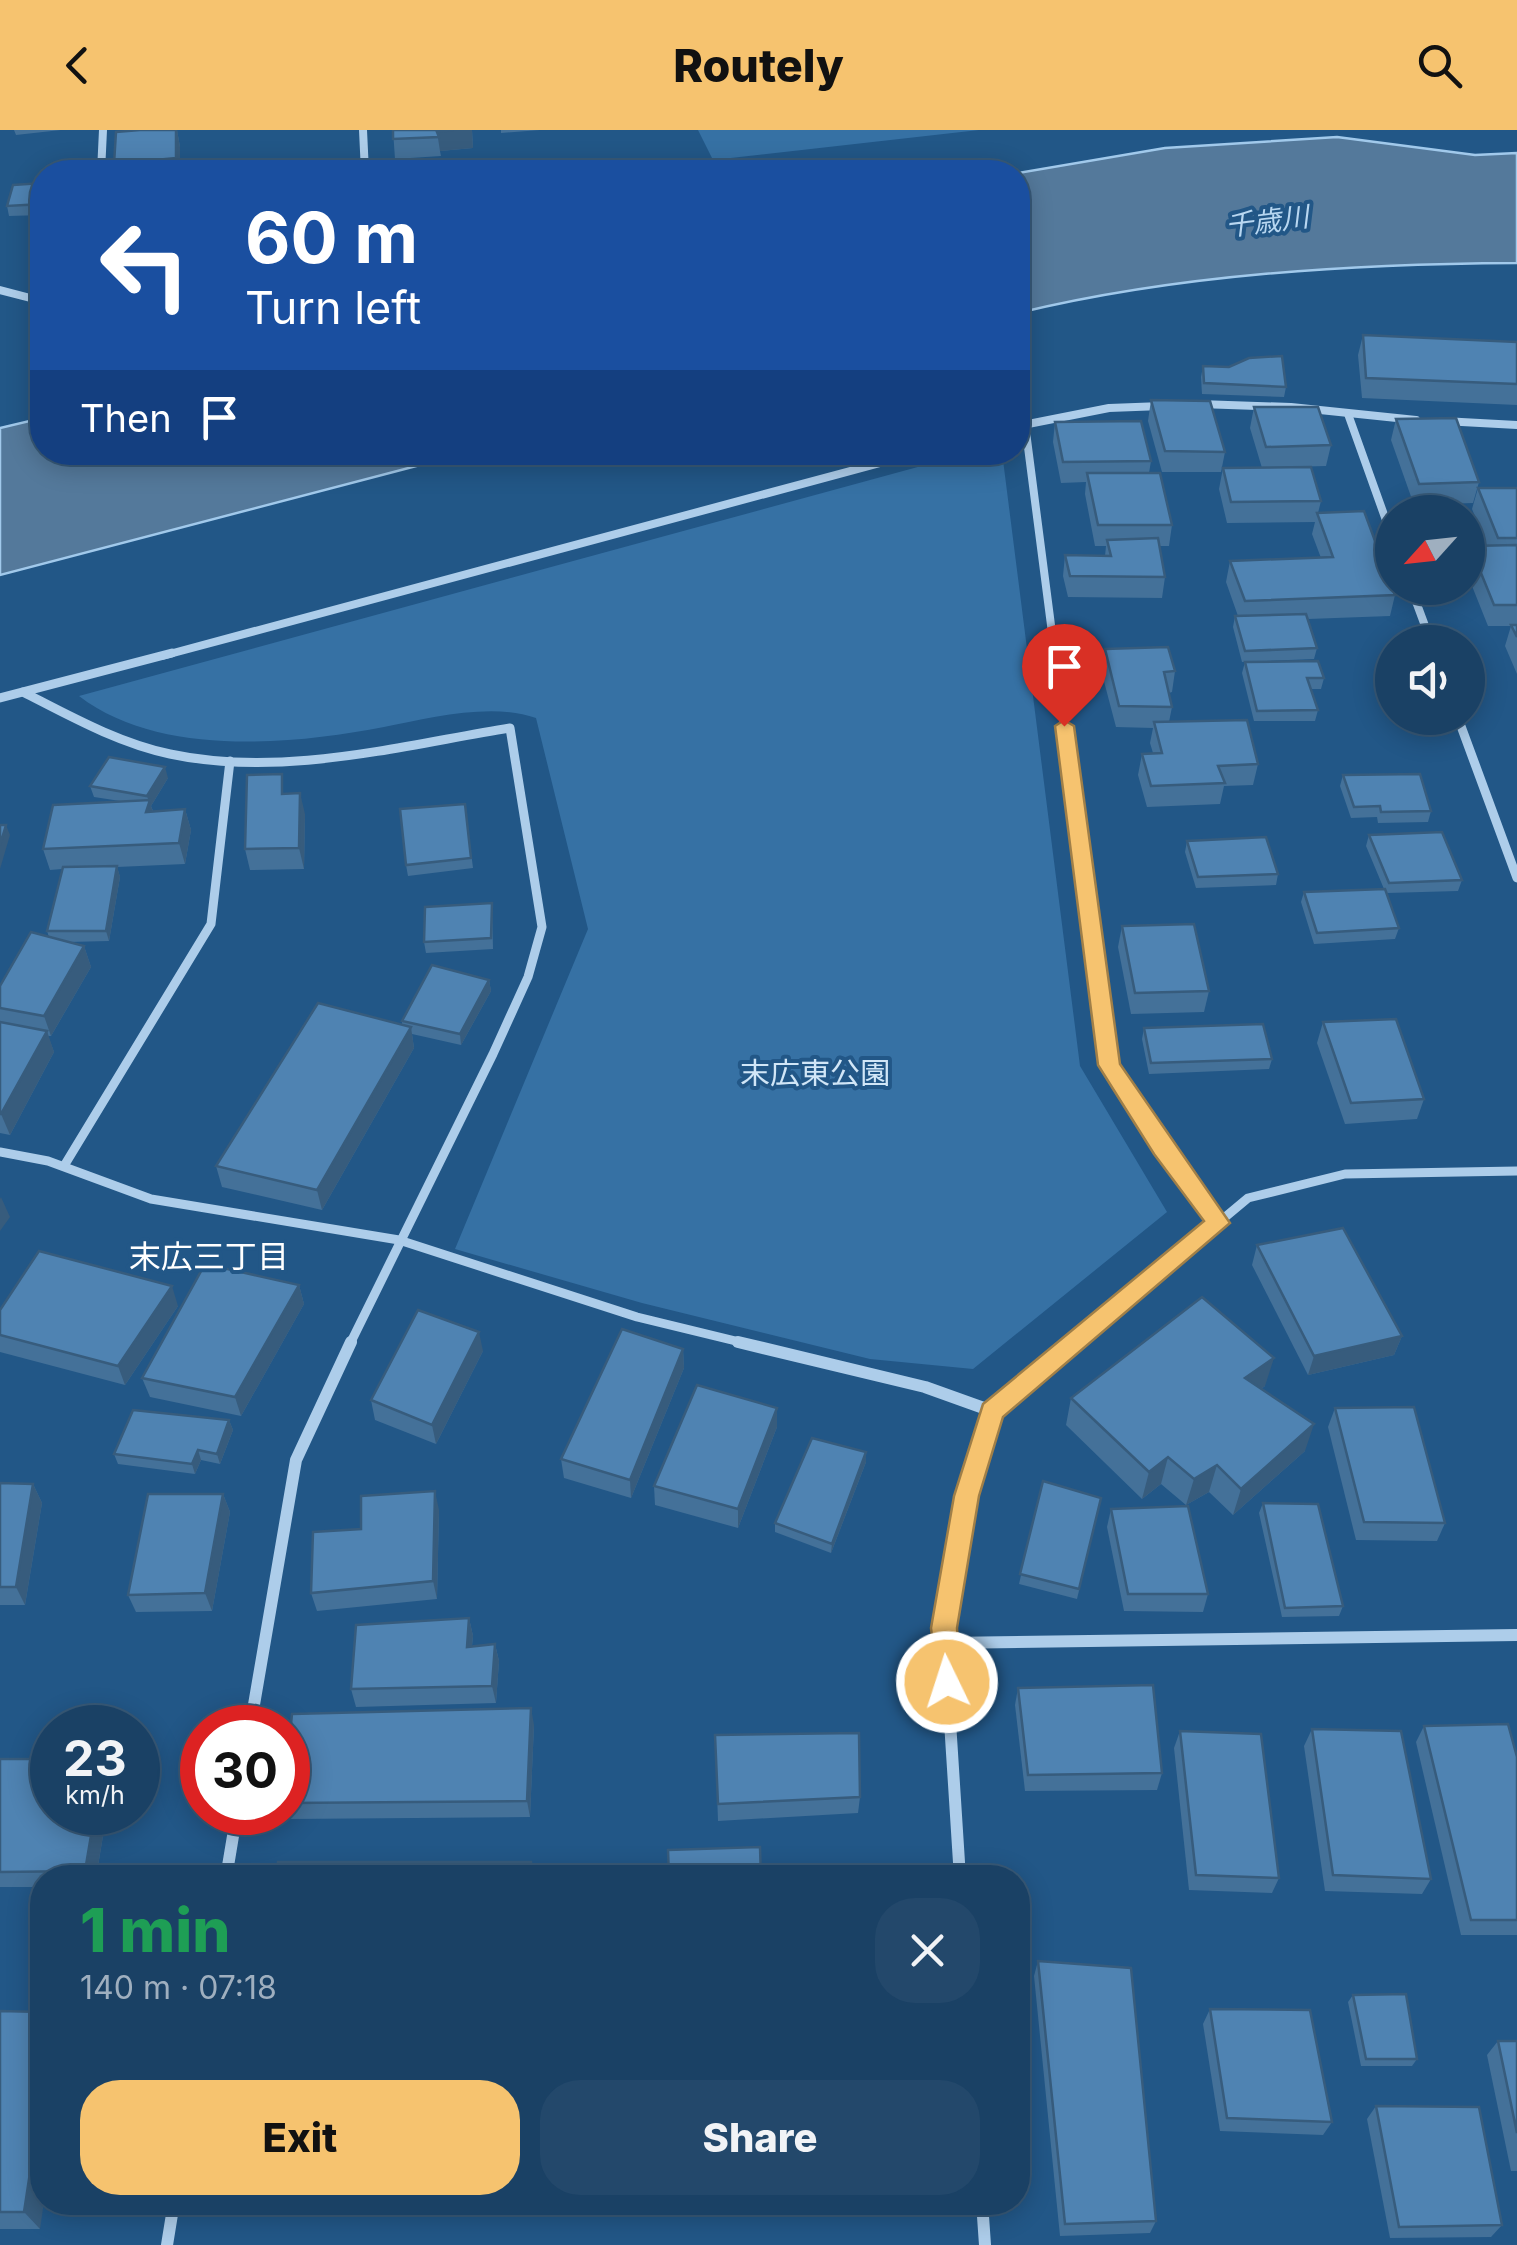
<!DOCTYPE html>
<meta charset="utf-8">
<style>
:root{--surface:#1a4165;--page:#23486b;--text:#f1f3f6;--muted:#9fafbf;--line:#385a79;--accent:#f6c36f}
body{margin:0;font-family:Inter,"Noto Sans JP",sans-serif;background:var(--page);color:var(--text);height:100vh;display:flex;flex-direction:column;font-size:38px;white-space:nowrap}
*{box-sizing:border-box;margin:0}
p{font-size:32px;color:var(--muted)}
.icon{flex:none;width:55px;height:55px;fill:none;stroke:currentColor;stroke-width:2;stroke-linecap:round;stroke-linejoin:round}
.map{position:relative;flex:1;overflow:hidden}
.panel{position:absolute;left:30px;top:1735px;width:1000px;height:350px;display:flex;flex-direction:column;background:var(--surface);border-radius:40px;box-shadow:0 5px 25px #0003,0 0 0 2px var(--line)}
.panel>*{flex:none}
.banner{position:absolute;left:30px;top:30px;width:1000px;height:305px;border-radius:40px;box-shadow:0 5px 25px #0003,0 0 0 2px var(--line);background:#1a4fa0;color:#fff;overflow:hidden}
.needle{width:65px;rotate:243deg}
.tools{position:absolute;left:1375px;top:365px;display:grid;gap:20px}
.tools a{display:grid;place-items:center;width:110px;height:110px;border-radius:50%;background:var(--surface);box-shadow:0 5px 25px #0003,0 0 0 2px var(--line);font-size:50px}
.speed{position:absolute;left:30px;top:1575px;display:flex;gap:20px;font-size:50px;font-weight:700;text-align:center}
.speed>*{display:grid;place-content:center;width:130px;height:130px;border-radius:50%;background:var(--surface);box-shadow:0 5px 25px #0003,0 0 0 2px var(--line);line-height:1}
.speed small{font-size:25px;font-weight:400}
.speed .limit{border:15px solid #d22;background:#fff;color:#111}
.pin{position:absolute;display:grid;place-items:center;width:85px;height:85px;color:#fff;margin:-102px -42px;border-radius:50% 50% 50% 0;rotate:-45deg;box-shadow:0 0 10px #0007}
.pin .icon{rotate:45deg}
.me{position:absolute;width:110px;margin:-55px;rotate:356deg;stroke-linejoin:round;filter:drop-shadow(0 0 8px #0008)}
.turn{display:flex;align-items:center;gap:35px;height:210px;padding:0 50px;font-size:45px}
.turn .icon{width:130px;height:130px;stroke-width:2.5}
.turn b{display:block;font-size:70px;line-height:85px}
.then{display:flex;align-items:center;height:95px;padding:0 50px;background:#0003;gap:20px;font-size:38px}
.round{display:grid;place-items:center;flex:none;width:105px;height:105px;border-radius:40px;background:var(--page)}
.overview{display:flex;align-items:center;justify-content:space-between;height:170px;padding:0 50px}
h1{font-size:60px;font-weight:800;line-height:75px;color:#1e9e55}
.primary-button{display:flex;gap:20px;margin-top:auto;padding:20px 50px}
.primary-button a{flex:1;height:115px;border-radius:40px;background:var(--accent);color:#111;font-size:40px;font-weight:800;line-height:115px;text-align:center}
.primary-button a+a{background:var(--page);color:var(--text)}
header{display:flex;justify-content:space-between;align-items:center;height:130px;padding:0 50px;background:var(--accent);color:#111;font-size:45px;font-weight:800}
.map>svg:first-child{display:block}
.green{fill:#3671a4}
.water{fill:#54799b;stroke:#a1c9eb;stroke-width:2.5}
.lines{fill:none;stroke-linecap:round;stroke-linejoin:round}
.street-far2{stroke:#adcdea;stroke-width:8}
.street-far1{stroke:#adcdea;stroke-width:9}
.street{stroke:#adcdea;stroke-width:12}
.wall{fill:#447199}
.shaded-wall{fill:#375c7d}
.building{fill:#4f83b2;stroke:#375c7d;stroke-width:2.5}
.route{fill:#f6c36f;stroke:#a07f48;stroke-width:2.5}
.labels{text-anchor:middle;stroke-width:8;stroke-linejoin:round;paint-order:stroke}
.far-water-label{font-size:28px;font-style:italic;fill:#b8d7f1;stroke:#225787}
.park-label{font-size:30px;fill:#d1e6f7;stroke:#225787}
.neighbourhood-label{font-size:32px;fill:#fff;stroke:#225787}
</style>
<header><svg class="icon" aria-label="back" viewBox="0 0 24 24"><path d="M15 5l-7 7 7 7"/></svg>Routely<svg class="icon" aria-label="search" viewBox="0 0 24 24"><circle cx="10" cy="10" r="6"/><path d="M15 15l6 6"/></svg></header>
<div class="map">
<svg width="1517" height="2115" viewBox="0 0 1517 2115">
<rect width="100%" height="100%" fill="#225787"/>
<g class="green">
<polygon points="698,0 979,0 713,30"/>
<path d="M969,323L1003,330L1080,936L1167,1082L973,1239L870,1229L642,1173L455,1119L588,799L536,588C492,572 429,588 384,597C291,615 158,627 79,566Z"/>
</g>
<g class="water">
<path d="M1337,7L1475,25L1517,23V133C1352,134 1179,144 1018,183V43L1165,18Z"/>
<polygon points="42,288 42,322 466,323 0,445 0,298"/>
</g>
<g class="lines">
<g class="street-far2">
<polyline points="363,0 365,42"/>
<polyline points="101,42 103,0"/>
<polyline points="0,160 42,171"/>
<polyline points="1199,274 1291,277 1416,290"/>
<polyline points="1348,284 1392,407"/>
<polyline points="1443,291 1517,295"/>
<polyline points="1025,294 1055,526"/>
<polyline points="1018,296 1109,278 1162,276"/>
<polyline points="1411,458 1431,512"/>
<polyline points="162,526 921,322"/>
</g>
<g class="street-far1">
<polyline points="1055,523 1109,935 1162,1018 1219,1093"/>
<path d="M23,562C70,586 118,613 170,624C282,648 399,616 510,598L542,797L528,847L493,924L350,1214"/>
<polyline points="0,568 172,523"/>
<polyline points="1458,588 1517,748"/>
<polyline points="0,1022 48,1031 151,1069 399,1110 637,1187 748,1214"/>
<polyline points="64,1036 211,794 230,631"/>
<polyline points="1073,1214 1248,1068 1345,1044 1517,1041"/>
</g>
<g class="street">
<polyline points="738,1212 925,1257 992,1281"/>
<polyline points="945,1513 1517,1505"/>
<polyline points="250,1598 296,1330 351,1212"/>
<polyline points="226,1748 237,1682"/>
<polyline points="960,1748 944,1498 966,1366 992,1281 1076,1212"/>
<polyline points="982,2072 985,2115"/>
<polyline points="167,2115 174,2072"/>
</g>
</g>
<g class="wall">
<polygon points="14,0 61,0 16,5"/>
<polygon points="177,0 180,17 180,42 116,42 114,34"/>
<polygon points="393,0 472,0 473,18 440,21 441,26 395,29"/>
<polygon points="501,0 540,0 501,3"/>
<polygon points="42,53 42,85 9,86 7,76"/>
<polygon points="1363,205 1517,212 1517,275 1362,268 1358,225"/>
<polygon points="1203,236 1286,257 1284,267 1202,264 1201,247"/>
<polygon points="1151,270 1225,322 1221,342 1162,342 1148,291"/>
<polygon points="1254,277 1331,315 1326,336 1286,337 1321,371 1318,383 1395,465 1390,486 1308,489 1317,518 1314,529 1242,532 1233,497 1235,486 1238,486 1226,452 1230,431 1321,428 1312,404 1315,392 1227,393 1219,359 1223,338 1262,338 1250,298"/>
<polygon points="1396,289 1479,352 1473,373 1414,375 1391,310"/>
<polygon points="1055,292 1151,331 1149,343 1172,395 1169,416 1160,416 1165,447 1162,468 1068,467 1063,446 1065,425 1105,426 1106,416 1095,416 1085,364 1086,352 1061,353 1053,312"/>
<polygon points="1478,358 1517,358 1517,544 1505,516 1511,496 1488,496 1468,446 1468,424 1470,416 1487,416 1472,379"/>
<polygon points="1105,519 1175,541 1172,562 1169,563 1172,577 1169,592 1258,634 1253,655 1224,656 1220,674 1147,677 1138,645 1142,624 1153,623 1150,613 1153,598 1116,597 1101,540"/>
<polygon points="1245,532 1324,548 1321,559 1311,559 1318,580 1315,591 1254,591 1242,543"/>
<polygon points="1343,645 1431,681 1428,692 1378,693 1377,687 1351,688 1340,656"/>
<polygon points="168,648 151,676 153,681 185,679 191,700 185,734 117,737 120,747 109,811 68,812 84,816 91,837 51,906 48,906 54,922 10,1005 0,1003 0,856 49,807 47,801 62,739 50,740 43,719 120,671 94,667 90,656"/>
<polygon points="465,674 473,738 408,746 406,735"/>
<polygon points="305,684 304,739 250,740 245,719"/>
<polygon points="1369,705 1462,750 1458,761 1387,763 1399,798 1395,809 1314,814 1301,772 1304,762 1384,759 1366,716"/>
<polygon points="1187,711 1278,744 1276,755 1196,758 1185,722"/>
<polygon points="492,773 493,819 426,823 424,812"/>
<polygon points="1122,796 1209,861 1204,882 1131,884 1118,817"/>
<polygon points="489,850 491,861 461,915 412,904 414,918 322,1080 222,1057 216,1036 402,895 402,891"/>
<polygon points="1323,892 1424,969 1417,989 1345,994 1317,913"/>
<polygon points="1144,898 1272,929 1269,939 1149,944 1142,909"/>
<polygon points="1257,1115 1402,1206 1394,1225 1308,1245 1252,1135"/>
<polygon points="299,1155 304,1174 241,1286 150,1267 142,1248"/>
<polygon points="178,1176 125,1255 0,1222 0,1180"/>
<polygon points="683,1219 684,1238 631,1368 564,1348 561,1329"/>
<polygon points="483,1221 436,1314 375,1290 371,1270"/>
<polygon points="1265,1256 1261,1259 1305,1321 1233,1385 1209,1362 1186,1375 1161,1354 1142,1369 1066,1295 1071,1268"/>
<polygon points="777,1278 777,1297 738,1398 655,1375 654,1356"/>
<polygon points="1335,1278 1445,1393 1437,1411 1356,1410 1328,1297"/>
<polygon points="229,1290 233,1300 220,1334 201,1330 195,1344 118,1334 114,1324"/>
<polygon points="866,1322 866,1332 831,1423 775,1402 775,1393"/>
<polygon points="1043,1351 1101,1368 1077,1469 1019,1454"/>
<polygon points="0,1353 33,1354 42,1373 25,1475 0,1475"/>
<polygon points="223,1364 230,1382 212,1481 136,1482 128,1465"/>
<polygon points="1263,1373 1343,1476 1339,1486 1282,1487 1259,1383"/>
<polygon points="1111,1379 1208,1464 1203,1482 1124,1481 1107,1397"/>
<polygon points="439,1380 437,1469 317,1481 311,1463 361,1399"/>
<polygon points="469,1488 473,1506 472,1516 495,1514 499,1531 496,1573 356,1577 351,1559"/>
<polygon points="1018,1558 1162,1643 1157,1660 1025,1661 1015,1575"/>
<polygon points="534,1595 530,1687 288,1689 286,1682 288,1682 288,1673"/>
<polygon points="1424,1596 1517,1627 1517,1805 1461,1805 1416,1612"/>
<polygon points="1312,1599 1431,1749 1422,1764 1325,1761 1304,1616"/>
<polygon points="1180,1601 1279,1748 1272,1763 1189,1760 1174,1618"/>
<polygon points="715,1605 860,1667 858,1683 718,1691"/>
<polygon points="0,1629 52,1682 107,1682 96,1748 42,1748 42,1757 0,1757"/>
<polygon points="1038,1831 1156,2091 1150,2103 1060,2106 1034,1846"/>
<polygon points="1353,1865 1417,1929 1412,1936 1361,1936 1348,1872"/>
<polygon points="1210,1879 1332,1992 1323,2005 1220,2001 1203,1894"/>
<polygon points="0,1881 40,2099 0,2099"/>
<polygon points="1498,1911 1517,1911 1517,2041 1511,2041 1487,1925"/>
<polygon points="1376,1976 1502,2095 1491,2107 1390,2108 1367,1989"/>
</g>
<g class="shaded-wall">
<polygon points="177,0 180,17 180,42 176,28"/>
<polygon points="453,0 472,0 473,18 440,21 437,2"/>
<polygon points="165,637 168,648 151,676 156,691 146,682 149,672 147,666"/>
<polygon points="300,663 305,684 304,739 299,718"/>
<polygon points="185,679 191,700 185,734 179,713"/>
<polygon points="6,695 10,705 0,739 0,715"/>
<polygon points="117,736 120,747 109,811 106,801"/>
<polygon points="84,816 91,837 51,906 44,886"/>
<polygon points="489,850 491,861 461,915 460,904"/>
<polygon points="411,897 414,918 322,1080 317,1060"/>
<polygon points="47,901 54,922 10,1005 1,984"/>
<polygon points="1,1067 10,1087 0,1101 0,1069"/>
<polygon points="299,1155 304,1174 241,1286 235,1267"/>
<polygon points="172,1156 178,1176 125,1255 118,1236"/>
<polygon points="479,1202 483,1221 436,1314 432,1295"/>
<polygon points="1402,1206 1394,1225 1308,1245 1314,1226"/>
<polygon points="683,1219 684,1238 631,1368 630,1350"/>
<polygon points="1274,1228 1265,1256 1237,1276 1245,1248"/>
<polygon points="777,1278 777,1297 738,1398 738,1379"/>
<polygon points="229,1290 233,1300 220,1334 217,1324"/>
<polygon points="1314,1294 1305,1321 1233,1385 1241,1359"/>
<polygon points="198,1320 201,1330 195,1344 192,1334"/>
<polygon points="866,1322 866,1332 831,1423 832,1414"/>
<polygon points="1168,1327 1161,1354 1142,1369 1149,1342"/>
<polygon points="1217,1335 1209,1362 1186,1375 1194,1349"/>
<polygon points="33,1354 42,1373 25,1475 16,1457"/>
<polygon points="435,1361 439,1380 437,1469 433,1451"/>
<polygon points="223,1364 230,1382 212,1481 205,1463"/>
<polygon points="469,1488 473,1506 470,1534 467,1517"/>
<polygon points="495,1514 499,1531 496,1573 492,1556"/>
<polygon points="531,1578 534,1595 530,1687 527,1671"/>
<polygon points="95,1682 107,1682 96,1748 89,1748 85,1741"/>
<polygon points="42,1964 42,2072 44,2072 40,2099 24,2082"/>
</g>
<g class="building">
<polygon points="140,0 176,0 176,28 114,34 116,2"/>
<polygon points="393,0 453,0 437,2 439,7 393,9"/>
<polygon points="42,53 42,74 7,76 13,55"/>
<polygon points="1363,205 1517,212 1517,254 1366,248"/>
<polygon points="1282,226 1286,257 1204,253 1203,236 1229,237 1249,228"/>
<polygon points="1151,270 1210,271 1225,322 1165,321"/>
<polygon points="1254,277 1318,277 1331,315 1266,317"/>
<polygon points="1456,288 1479,352 1419,354 1396,289"/>
<polygon points="1141,291 1151,331 1063,332 1055,292"/>
<polygon points="1311,337 1321,371 1231,372 1223,338"/>
<polygon points="1087,343 1160,343 1172,395 1098,395"/>
<polygon points="1478,358 1517,358 1517,408 1498,408"/>
<polygon points="1364,381 1395,465 1245,471 1230,431 1333,427 1317,383"/>
<polygon points="1158,408 1165,447 1070,446 1065,425 1111,426 1107,410"/>
<polygon points="1517,415 1517,475 1494,475 1470,416"/>
<polygon points="1306,484 1317,518 1245,521 1235,486"/>
<polygon points="1511,495 1517,495 1517,507"/>
<polygon points="1168,517 1175,541 1164,542 1172,577 1119,576 1105,519"/>
<polygon points="1318,531 1324,548 1307,548 1318,580 1257,581 1245,532"/>
<polygon points="1247,590 1258,634 1218,636 1225,653 1151,656 1142,624 1162,623 1154,592"/>
<polygon points="109,627 165,637 147,666 90,656"/>
<polygon points="282,644 282,664 300,663 299,718 245,719 247,645"/>
<polygon points="1420,644 1431,681 1381,682 1380,676 1354,677 1343,645"/>
<polygon points="150,670 146,682 185,679 179,713 43,719 53,675"/>
<polygon points="465,674 471,728 406,735 400,679"/>
<polygon points="0,695 6,695 0,715"/>
<polygon points="1442,702 1462,750 1389,753 1369,705"/>
<polygon points="1266,707 1278,744 1198,747 1187,711"/>
<polygon points="117,736 106,801 47,801 63,737"/>
<polygon points="1385,759 1399,798 1317,803 1304,762"/>
<polygon points="492,773 491,808 424,812 425,777"/>
<polygon points="1194,794 1209,861 1135,863 1122,796"/>
<polygon points="31,802 84,816 44,886 0,878 0,856"/>
<polygon points="432,835 489,850 460,904 402,891"/>
<polygon points="318,873 411,897 317,1060 216,1036"/>
<polygon points="1396,889 1424,969 1351,973 1323,892"/>
<polygon points="0,892 47,901 1,984 0,984"/>
<polygon points="1263,894 1272,929 1151,933 1144,898"/>
<polygon points="1343,1098 1402,1206 1314,1226 1257,1115"/>
<polygon points="39,1121 172,1156 118,1236 0,1205 0,1180"/>
<polygon points="205,1134 299,1155 235,1267 142,1248"/>
<polygon points="1202,1167 1274,1228 1245,1248 1314,1294 1241,1359 1217,1335 1194,1349 1168,1327 1149,1342 1071,1268"/>
<polygon points="418,1180 479,1202 432,1295 371,1270"/>
<polygon points="622,1199 683,1219 630,1350 561,1329"/>
<polygon points="697,1255 777,1278 738,1379 654,1356"/>
<polygon points="1414,1277 1445,1393 1364,1392 1335,1278"/>
<polygon points="133,1280 229,1290 217,1324 198,1320 192,1334 114,1324"/>
<polygon points="812,1308 866,1322 832,1414 775,1393"/>
<polygon points="1043,1351 1101,1368 1079,1459 1020,1444"/>
<polygon points="0,1353 33,1354 16,1457 0,1457"/>
<polygon points="435,1361 433,1451 311,1463 313,1402 361,1399 361,1366"/>
<polygon points="148,1364 223,1364 205,1463 128,1465"/>
<polygon points="1263,1373 1318,1374 1343,1476 1285,1478"/>
<polygon points="1188,1376 1208,1464 1128,1464 1111,1379"/>
<polygon points="469,1488 467,1517 495,1514 492,1556 351,1559 356,1495"/>
<polygon points="1153,1555 1162,1643 1028,1645 1018,1558"/>
<polygon points="531,1578 527,1671 288,1673 288,1624 292,1584"/>
<polygon points="1508,1594 1517,1627 1517,1790 1471,1790 1424,1596"/>
<polygon points="1312,1599 1401,1601 1431,1749 1333,1745"/>
<polygon points="1180,1601 1261,1604 1279,1748 1196,1745"/>
<polygon points="859,1603 860,1667 718,1674 715,1605"/>
<polygon points="0,1629 52,1629 52,1682 95,1682 85,1741 0,1742"/>
<polygon points="760,1717 761,1748 669,1748 668,1720"/>
<polygon points="278,1732 531,1732 531,1748 276,1748"/>
<polygon points="1038,1831 1131,1838 1156,2091 1065,2094"/>
<polygon points="1406,1864 1417,1929 1366,1929 1353,1865"/>
<polygon points="1210,1879 1310,1880 1332,1992 1227,1988"/>
<polygon points="0,1881 42,1882 42,1964 24,2082 0,2082"/>
<polygon points="1498,1911 1517,1911 1517,2003"/>
<polygon points="1376,1976 1479,1977 1502,2095 1399,2097"/>
</g>
<polygon class="route" points="1064,590 1074,596 1120,934 1230,1093 1003,1287 979,1366 957,1498 961,1552 957,1560 947,1564 938,1560 931,1498 954,1366 983,1274 1204,1091 1154,1024 1098,935 1055,596"/>
<g class="labels">
<g class="far-water-label">
<text transform="translate(1267 91) rotate(-7)" y="10">千歳川</text>
</g>
<g class="park-label">
<text x="815" y="954">末広東公園</text>
</g>
<g class="neighbourhood-label">
<text x="209" y="1138">末広三丁目</text>
</g>
</g>
</svg>
<div class="tools">
<a><svg class="needle" viewBox="-14 -14 28 28"><path d="M0-13l5 13h-10z" fill="#e53935"/><path d="M0 13l5-13h-10z" fill="#9fafbf"/></svg></a>
<a><svg class="icon" aria-label="sound" viewBox="0 0 24 24"><path d="M4 9h4l5-4v14l-5-4H4zM17 9q2 3 0 6"/></svg></a>
</div>
<div class="speed"><div>23<small>km/h</small></div><div class="limit">30</div></div>
<div class="pin" style="left:1064px;top:596px;background:#d93025"><svg class="icon" aria-label="arrive" viewBox="0 0 24 24"><path d="M6 21V4h12l-3 4 3 4H6"/></svg></div>
<svg class="me" style="left:947px;top:1552px" viewBox="-20 -20 40 40"><circle r="17" fill="#f6c36f" stroke="#fff" stroke-width="3"/><path d="M0-11L8 9 0 5-8 9z" fill="#fff"/></svg>
<div class="banner">
<div class="turn"><svg class="icon" aria-label="left" viewBox="0 0 24 24"><path d="M17 20v-9H6M10 6l-5 5 5 5"/></svg><div><b>60 m</b>Turn left</div></div>
<div class="then">Then<svg class="icon" aria-label="arrive" viewBox="0 0 24 24"><path d="M6 21V4h12l-3 4 3 4H6"/></svg></div>
</div>
<section class="panel">
<div class="overview"><div><h1>1 min</h1><p>140 m · 07:18</p></div><a class="round"><svg class="icon" aria-label="close" viewBox="0 0 24 24"><path d="M6 6l12 12M18 6L6 18"/></svg></a></div>
<div class="primary-button"><a>Exit</a><a>Share</a></div>
</section>
</div>
